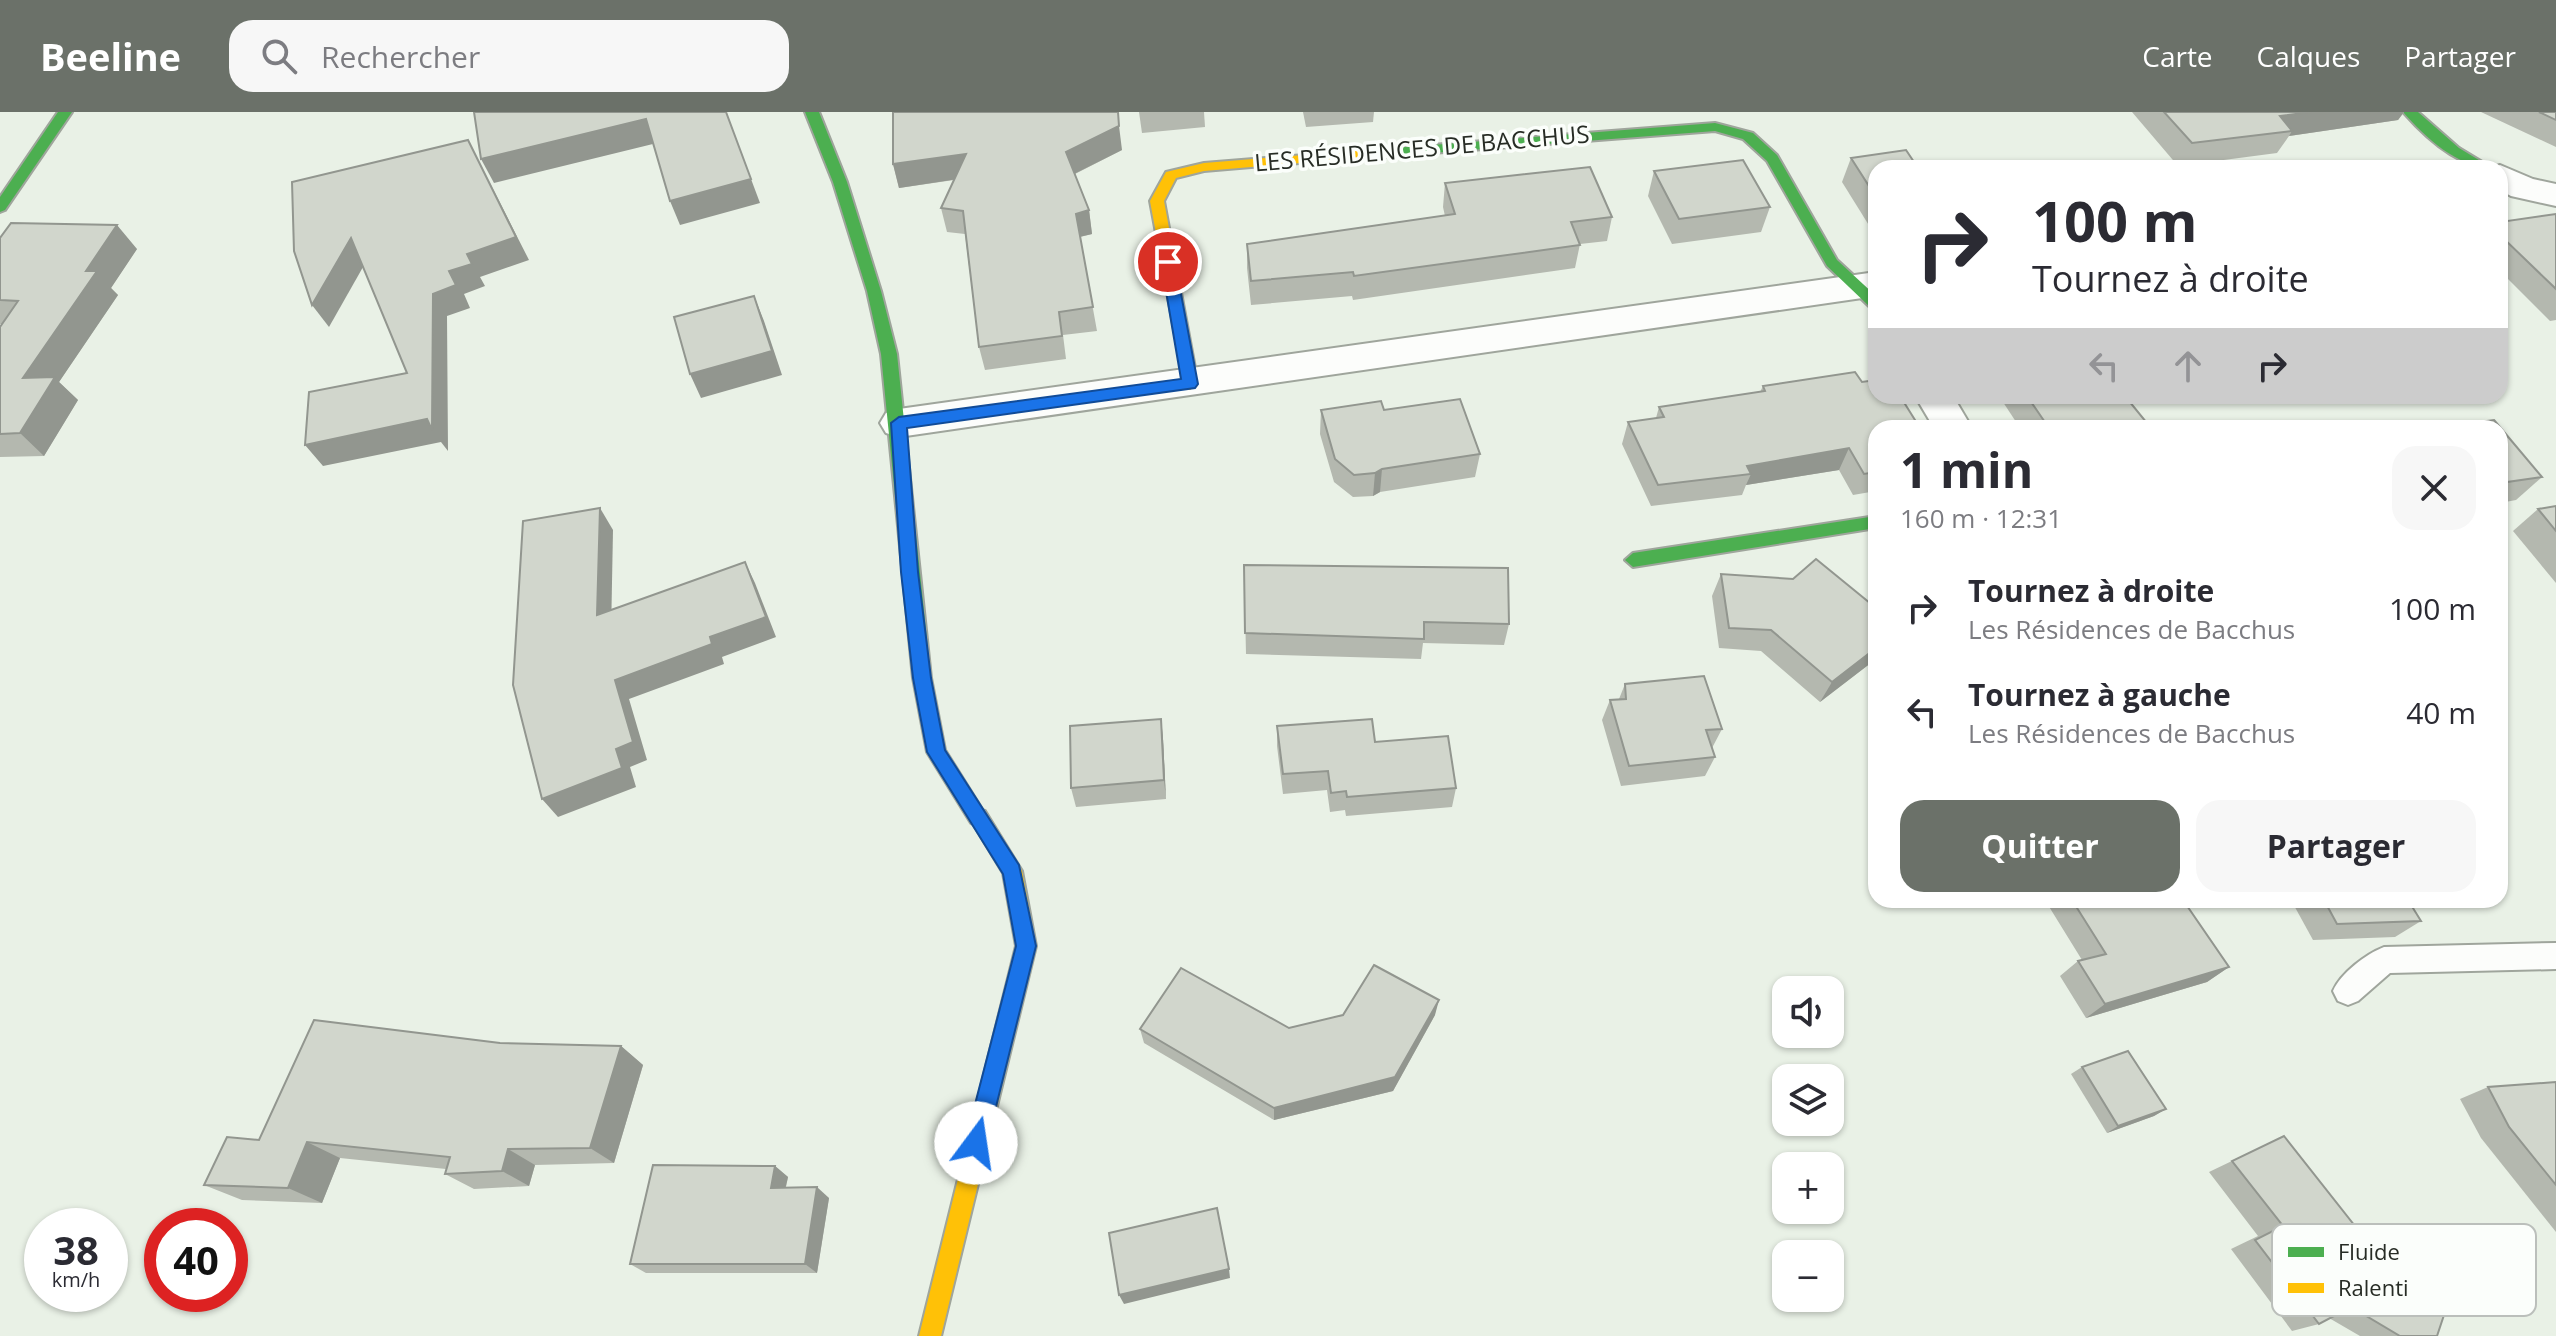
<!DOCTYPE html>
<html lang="fr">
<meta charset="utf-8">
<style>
:root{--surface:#fff;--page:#f7f7f7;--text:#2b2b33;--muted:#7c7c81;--accent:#6b7169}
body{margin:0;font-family:"Open Sans",sans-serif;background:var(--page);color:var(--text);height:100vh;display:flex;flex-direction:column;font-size:30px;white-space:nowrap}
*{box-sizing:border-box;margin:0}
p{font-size:26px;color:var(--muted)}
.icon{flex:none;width:44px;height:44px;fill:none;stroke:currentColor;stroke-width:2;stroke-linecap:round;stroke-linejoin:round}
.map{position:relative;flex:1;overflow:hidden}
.side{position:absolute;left:1868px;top:308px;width:640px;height:488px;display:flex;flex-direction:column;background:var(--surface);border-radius:24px;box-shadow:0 2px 6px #0004}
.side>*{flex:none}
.top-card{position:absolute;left:1868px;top:48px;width:640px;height:244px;border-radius:24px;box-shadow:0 2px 6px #0004;background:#fff;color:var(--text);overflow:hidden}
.controls{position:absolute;left:1772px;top:864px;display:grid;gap:16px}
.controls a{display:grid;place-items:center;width:72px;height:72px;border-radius:16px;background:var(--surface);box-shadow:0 2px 6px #0004;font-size:40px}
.speed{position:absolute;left:24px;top:1096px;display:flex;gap:16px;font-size:40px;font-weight:700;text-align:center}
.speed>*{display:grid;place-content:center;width:104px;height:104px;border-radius:50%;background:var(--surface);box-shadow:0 2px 6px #0004;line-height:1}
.speed small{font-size:20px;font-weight:400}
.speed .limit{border:12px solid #d22;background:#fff;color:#111}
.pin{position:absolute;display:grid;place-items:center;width:68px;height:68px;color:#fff;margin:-34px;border:4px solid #fff;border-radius:50%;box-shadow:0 2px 8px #0007}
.me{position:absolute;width:88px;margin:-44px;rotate:14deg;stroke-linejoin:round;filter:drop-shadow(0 0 6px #0008)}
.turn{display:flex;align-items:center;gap:28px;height:168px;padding:0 32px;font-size:36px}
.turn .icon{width:104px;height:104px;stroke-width:2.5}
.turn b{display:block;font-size:56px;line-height:68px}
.lanes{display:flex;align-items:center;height:76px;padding:0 32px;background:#0003;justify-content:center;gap:40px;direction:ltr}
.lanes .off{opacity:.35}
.round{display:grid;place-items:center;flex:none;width:84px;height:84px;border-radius:24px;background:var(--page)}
.headline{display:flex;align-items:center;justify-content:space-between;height:136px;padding:0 32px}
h1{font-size:48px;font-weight:700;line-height:60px}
.button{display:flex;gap:16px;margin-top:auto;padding:16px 32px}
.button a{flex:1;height:92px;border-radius:24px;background:var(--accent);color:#fff;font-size:32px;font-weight:700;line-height:92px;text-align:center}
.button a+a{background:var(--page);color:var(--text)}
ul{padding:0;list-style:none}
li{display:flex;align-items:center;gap:24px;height:104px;padding:0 32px}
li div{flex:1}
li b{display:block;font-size:30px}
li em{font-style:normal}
header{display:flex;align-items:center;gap:48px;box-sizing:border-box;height:112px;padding:0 40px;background:var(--accent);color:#fff}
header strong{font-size:38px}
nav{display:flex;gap:44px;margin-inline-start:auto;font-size:28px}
.search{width:560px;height:72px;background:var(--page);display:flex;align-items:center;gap:20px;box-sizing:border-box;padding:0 28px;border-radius:24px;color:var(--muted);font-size:30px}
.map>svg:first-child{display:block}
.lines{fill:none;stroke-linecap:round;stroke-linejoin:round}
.lane-casing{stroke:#9fa59c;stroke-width:4}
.street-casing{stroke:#9fa59c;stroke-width:4}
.fast-casing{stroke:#9fa59c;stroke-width:4}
.slow-casing{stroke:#9fa59c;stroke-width:4}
.lane{fill:#fcfdfb;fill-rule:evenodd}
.street{fill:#fcfdfb;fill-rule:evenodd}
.fast{fill:#4caf50;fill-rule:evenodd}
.slow{fill:#ffc107;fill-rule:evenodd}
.wall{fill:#b4b8af}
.shaded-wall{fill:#92968f}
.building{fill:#d1d6cc;stroke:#92968f;stroke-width:2}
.route{fill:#1a73e8;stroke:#114b97;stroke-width:2}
.labels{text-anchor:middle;stroke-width:7;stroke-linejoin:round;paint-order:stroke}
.far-street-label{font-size:24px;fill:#272c25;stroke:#fbfefb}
.key{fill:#fbfefb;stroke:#bbbfbb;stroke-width:2}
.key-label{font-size:22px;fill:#272c25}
</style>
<header>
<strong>Beeline</strong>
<div class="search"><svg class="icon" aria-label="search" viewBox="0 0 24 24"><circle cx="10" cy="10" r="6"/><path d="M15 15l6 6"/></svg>Rechercher</div>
<nav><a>Carte</a><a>Calques</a><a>Partager</a></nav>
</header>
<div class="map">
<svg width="2556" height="1224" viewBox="0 0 2556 1224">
<rect width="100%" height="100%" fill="#e9f1e6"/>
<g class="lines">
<defs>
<path id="lane" d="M2556,831V857L2390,861L2358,889L2348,893L2338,889L2333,879C2341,861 2366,842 2384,835Z"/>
<g id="street">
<polygon points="2500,53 2533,67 2556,72 2556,94 2511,84 2500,78 2500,56 2490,56"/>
<polygon points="1876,160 1876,184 899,325 886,321 880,311 886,301 899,297"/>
<polygon points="1915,284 1953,284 1972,316 1934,316"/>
</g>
<g id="fast">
<polygon points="58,0 72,0 5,98 0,100 0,85"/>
<polygon points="805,0 819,0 847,70 881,179 897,242 931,566 945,638 987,705 985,711 978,713 971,711 927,640 913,566 881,242 867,179 833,70"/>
<path d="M2403,0H2418L2459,36L2492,56C2458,56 2425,25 2403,0Z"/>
<polygon points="1715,11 1753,21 1777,43 1837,148 1876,184 1876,197 1871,196 1827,154 1767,49 1743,27 1715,19 1367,46 1360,42 1367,38"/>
<polygon points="1876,404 1876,416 1633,455 1625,448 1633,441"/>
</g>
<g id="slow">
<polygon points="1367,38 1372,39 1372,45 1204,59 1176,66 1164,89 1198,272 1190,278 1185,276 1150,89 1166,60 1204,51"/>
<polygon points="978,697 985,699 1022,759 1036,834 941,1224 919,1224 1016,834 1003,761 969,705 971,699"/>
</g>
</defs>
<use href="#lane" class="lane-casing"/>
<use href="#street" class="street-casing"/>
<use href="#fast" class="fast-casing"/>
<use href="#slow" class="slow-casing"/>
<use href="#lane" class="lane"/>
<use href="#street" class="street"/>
<use href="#fast" class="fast"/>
<use href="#slow" class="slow"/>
</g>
<g class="wall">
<polygon points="1139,0 1204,0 1205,15 1142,21"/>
<polygon points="1303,0 1374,0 1373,10 1306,15"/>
<polygon points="2132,0 2404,0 2398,8 2289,24 2277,41 2178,54"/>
<polygon points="2481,0 2556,0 2556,35"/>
<polygon points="1122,38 1075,62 1089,98 1092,122 1080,125 1097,219 1063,223 1066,247 985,258 979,235 965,122 947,120 941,96 954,68 899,76 893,52"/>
<polygon points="1851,46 1876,56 1876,114 1870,115 1842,70"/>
<polygon points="1654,59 1770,95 1761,120 1672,132 1648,84"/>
<polygon points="1445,71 1612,105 1607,129 1580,132 1575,156 1353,188 1352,184 1251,193 1247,156 1247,132 1445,104 1443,95"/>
<polygon points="2556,102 2556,208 2550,209 2500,159 2500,110"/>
<polygon points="0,126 137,137 111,176 118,183 59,270 78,288 44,344 0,345 0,215 2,212 0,212"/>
<polygon points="1763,274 1876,316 1876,379 1853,383 1839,358 1746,373 1742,383 1651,394 1622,332 1628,310 1656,306 1659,295 1760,280"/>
<polygon points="1999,284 2125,284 2151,316 2020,316"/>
<polygon points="1321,298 1384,298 1480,342 1475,365 1380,380 1373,384 1353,385 1334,370 1320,322"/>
<polygon points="2500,316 2542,365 2516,388 2500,391"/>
<polygon points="2556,394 2556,471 2513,419 2538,397"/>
<polygon points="1244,453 1509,512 1504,533 1423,531 1421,547 1246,542"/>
<polygon points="1721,462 1876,547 1820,590 1761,539 1719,536 1712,484"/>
<polygon points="1625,572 1722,617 1712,636 1715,645 1705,664 1621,674 1602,608 1610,588 1619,587"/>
<polygon points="1161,607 1163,627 1166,687 1076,695 1071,676"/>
<polygon points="1277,614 1375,630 1456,676 1452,695 1346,704 1345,698 1330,700 1327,678 1283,682 1277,634"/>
<polygon points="2053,788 2183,788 2229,855 2207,870 2086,906 2060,864 2078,849 2082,848 2048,793"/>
<polygon points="2291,788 2408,788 2421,809 2395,825 2313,828"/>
<polygon points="1435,903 1393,979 1274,1008 1144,931 1140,917 1289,916"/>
<polygon points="500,931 621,934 643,953 614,1051 535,1053 529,1074 474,1077 445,1062 446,1057 340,1046 322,1091 242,1088 204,1073 259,1028"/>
<polygon points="2082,955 2166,997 2154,1004 2107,1021 2071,962"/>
<polygon points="2556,970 2556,1120 2481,1026 2460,987 2488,975"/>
<polygon points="2284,1024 2437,1224 2360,1224 2329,1206 2319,1212 2292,1219 2231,1137 2258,1124 2209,1060"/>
<polygon points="775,1054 788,1065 786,1075 829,1086 817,1161 646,1161 630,1152"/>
</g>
<g class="shaded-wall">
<polygon points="2311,0 2404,0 2398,8 2289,24 2292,19 2280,4"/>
<polygon points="646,7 657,31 494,71 481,47"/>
<polygon points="1119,14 1122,38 1070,64 1066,40"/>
<polygon points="468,28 529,148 480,165 485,174 464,182 470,196 447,204 448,339 441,330 323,354 305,333 427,307 433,182 449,159 467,142"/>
<polygon points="966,42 971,65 899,76 893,52"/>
<polygon points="751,67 760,91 680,113 670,89"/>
<polygon points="1089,98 1092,122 1079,125 1076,102"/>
<polygon points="117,113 137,137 111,176 118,183 59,270 78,288 44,344 20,321 23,266 86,159"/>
<polygon points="351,126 367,148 329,215 312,193"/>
<polygon points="754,184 764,209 782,263 701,286 690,262"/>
<polygon points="1849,336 1839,358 1746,373 1751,362 1747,354"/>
<polygon points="1382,357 1380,380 1373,384 1375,361"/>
<polygon points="600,396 613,418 611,523 597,503"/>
<polygon points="745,450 755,471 776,525 722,545 724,552 629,587 647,648 630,655 636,675 558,705 542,687 616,637 615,568 710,525"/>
<polygon points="1876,536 1876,547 1820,590 1832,570"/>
<polygon points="1161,607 1163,627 1166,687 1164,668"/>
<polygon points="2229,855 2207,870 2086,906 2105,892"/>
<polygon points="1439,888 1435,903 1393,979 1274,1008 1274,996"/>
<polygon points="621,934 643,953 614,1051 590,1036"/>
<polygon points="2166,997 2154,1004 2107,1021 2118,1014"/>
<polygon points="307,1030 340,1046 322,1091 288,1076"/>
<polygon points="508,1037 535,1053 529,1074 502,1059"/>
<polygon points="775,1054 788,1065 783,1086 771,1076"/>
<polygon points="817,1075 829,1086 817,1161 805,1152"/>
<polygon points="1229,1157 1230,1166 1124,1192 1119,1183"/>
</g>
<g class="building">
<polygon points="474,0 726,0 751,67 670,89 646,7 481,47"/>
<polygon points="893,0 1118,0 1119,14 1066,40 1089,98 1076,102 1093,195 1059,200 1062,224 979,235 963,99 941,96 966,42 893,52"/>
<polygon points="2164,0 2311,0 2280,4 2292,19 2192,31"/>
<polygon points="2539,0 2556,0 2556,8"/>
<polygon points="468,28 516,125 467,142 472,152 449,159 456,173 433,182 432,318 427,307 305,333 309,280 407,261 351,126 312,193 294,139 292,70"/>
<polygon points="1906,38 1918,56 1876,56 1876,85 1851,46"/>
<polygon points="1743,48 1770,95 1679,107 1654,59"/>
<polygon points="1590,55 1612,105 1571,110 1580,133 1354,164 1353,160 1251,169 1247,132 1455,102 1445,71"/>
<polygon points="2556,102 2556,177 2500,123 2500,110"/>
<polygon points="11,111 117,113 86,159 97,159 23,266 55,265 20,321 0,322 0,215 18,189 0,188 0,126"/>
<polygon points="754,184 772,239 690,262 674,205"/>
<polygon points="1855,260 1862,270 1876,268 1876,284 1900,284 1920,316 1876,316 1876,360 1864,362 1849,336 1747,354 1751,362 1658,373 1628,310 1664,305 1659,295 1765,279 1763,274"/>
<polygon points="2027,284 2125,284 2151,316 2049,316"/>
<polygon points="1460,287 1480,342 1382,357 1375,361 1354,363 1335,347 1321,298 1381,289 1384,298"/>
<polygon points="2494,308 2542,365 2500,371 2500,316 2433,316"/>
<polygon points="2556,394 2556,419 2538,397"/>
<polygon points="600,396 597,503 745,450 766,505 710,525 712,532 615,568 633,630 616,637 622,656 542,687 513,573 523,409"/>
<polygon points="1816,447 1876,496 1876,536 1832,570 1771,518 1729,516 1721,462 1793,467"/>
<polygon points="1244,453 1508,456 1509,512 1424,510 1424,527 1245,521"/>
<polygon points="1704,564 1722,617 1706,618 1715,645 1629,654 1610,588 1626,587 1625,572"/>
<polygon points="1161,607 1164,668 1071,676 1070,614"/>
<polygon points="1372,607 1375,630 1448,624 1456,676 1347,685 1346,679 1331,681 1328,659 1283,662 1277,614"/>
<polygon points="2072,788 2183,788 2229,855 2105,892 2078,849 2106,842"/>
<polygon points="2324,788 2408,788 2421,809 2337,812"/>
<polygon points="1374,853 1439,888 1395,965 1274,996 1140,917 1181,856 1289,916 1343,903"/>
<polygon points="314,908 500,931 621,934 590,1036 508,1037 502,1059 445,1062 450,1045 307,1030 288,1076 204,1073 227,1025 259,1028"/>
<polygon points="2128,939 2166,997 2118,1014 2082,955"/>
<polygon points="2556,970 2556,1073 2509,1015 2488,975"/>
<polygon points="2284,1024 2370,1133 2452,1179 2437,1224 2400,1224 2351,1195 2319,1212 2255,1128 2283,1114 2232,1049"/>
<polygon points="653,1053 775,1054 771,1076 817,1075 805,1152 630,1152"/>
<polygon points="1217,1096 1229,1157 1119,1183 1109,1121"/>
</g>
<polygon class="route" points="1168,145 1175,150 1198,272 1195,276 907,316 918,460 931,566 945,638 1019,753 1036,834 987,1031 983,1038 976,1042 968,1038 965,1031 1016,834 1003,762 927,640 913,566 901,460 891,311 899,305 1181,267 1161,150"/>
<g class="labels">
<g class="far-street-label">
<text transform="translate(1422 37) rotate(-5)" y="8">LES RÉSIDENCES DE BACCHUS</text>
</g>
</g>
<rect x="2272" y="1112" width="264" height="92" rx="12" class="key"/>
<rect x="2288" y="1135" width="36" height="10" fill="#4caf50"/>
<rect x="2288" y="1171" width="36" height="10" fill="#ffc107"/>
<g class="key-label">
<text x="2338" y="1148">Fluide</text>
<text x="2338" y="1184">Ralenti</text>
</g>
</svg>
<div class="controls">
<a><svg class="icon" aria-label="sound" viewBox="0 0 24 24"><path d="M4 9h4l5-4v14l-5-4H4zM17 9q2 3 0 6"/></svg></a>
<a><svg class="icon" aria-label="layers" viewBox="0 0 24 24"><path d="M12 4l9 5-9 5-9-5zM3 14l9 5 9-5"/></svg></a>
<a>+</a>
<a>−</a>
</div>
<div class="speed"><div>38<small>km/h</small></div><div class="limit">40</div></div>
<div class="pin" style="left:1168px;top:150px;background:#d93025"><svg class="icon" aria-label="arrive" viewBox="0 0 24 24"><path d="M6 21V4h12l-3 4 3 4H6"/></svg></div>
<svg class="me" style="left:976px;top:1031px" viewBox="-20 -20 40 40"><circle r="19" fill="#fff"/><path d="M0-13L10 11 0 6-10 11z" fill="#1a73e8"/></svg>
<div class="top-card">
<div class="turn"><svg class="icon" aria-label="right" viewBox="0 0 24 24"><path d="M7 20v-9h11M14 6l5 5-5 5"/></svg><div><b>100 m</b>Tournez à droite</div></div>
<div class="lanes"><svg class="icon off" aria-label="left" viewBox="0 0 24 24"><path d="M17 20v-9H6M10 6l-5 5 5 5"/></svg><svg class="icon off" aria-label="ahead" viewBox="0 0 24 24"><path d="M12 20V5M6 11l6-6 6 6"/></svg><svg class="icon" aria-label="right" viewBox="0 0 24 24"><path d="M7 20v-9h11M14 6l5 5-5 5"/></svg></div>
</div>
<section class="side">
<div class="headline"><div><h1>1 min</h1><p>160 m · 12:31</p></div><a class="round"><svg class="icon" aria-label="close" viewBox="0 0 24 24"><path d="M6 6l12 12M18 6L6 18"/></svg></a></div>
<ul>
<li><svg class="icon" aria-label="right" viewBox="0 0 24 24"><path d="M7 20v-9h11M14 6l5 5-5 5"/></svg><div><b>Tournez à droite</b><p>Les Résidences de Bacchus</p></div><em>100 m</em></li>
<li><svg class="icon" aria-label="left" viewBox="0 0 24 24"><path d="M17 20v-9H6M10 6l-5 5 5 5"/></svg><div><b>Tournez à gauche</b><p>Les Résidences de Bacchus</p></div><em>40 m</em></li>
</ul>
<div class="button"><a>Quitter</a><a>Partager</a></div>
</section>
</div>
